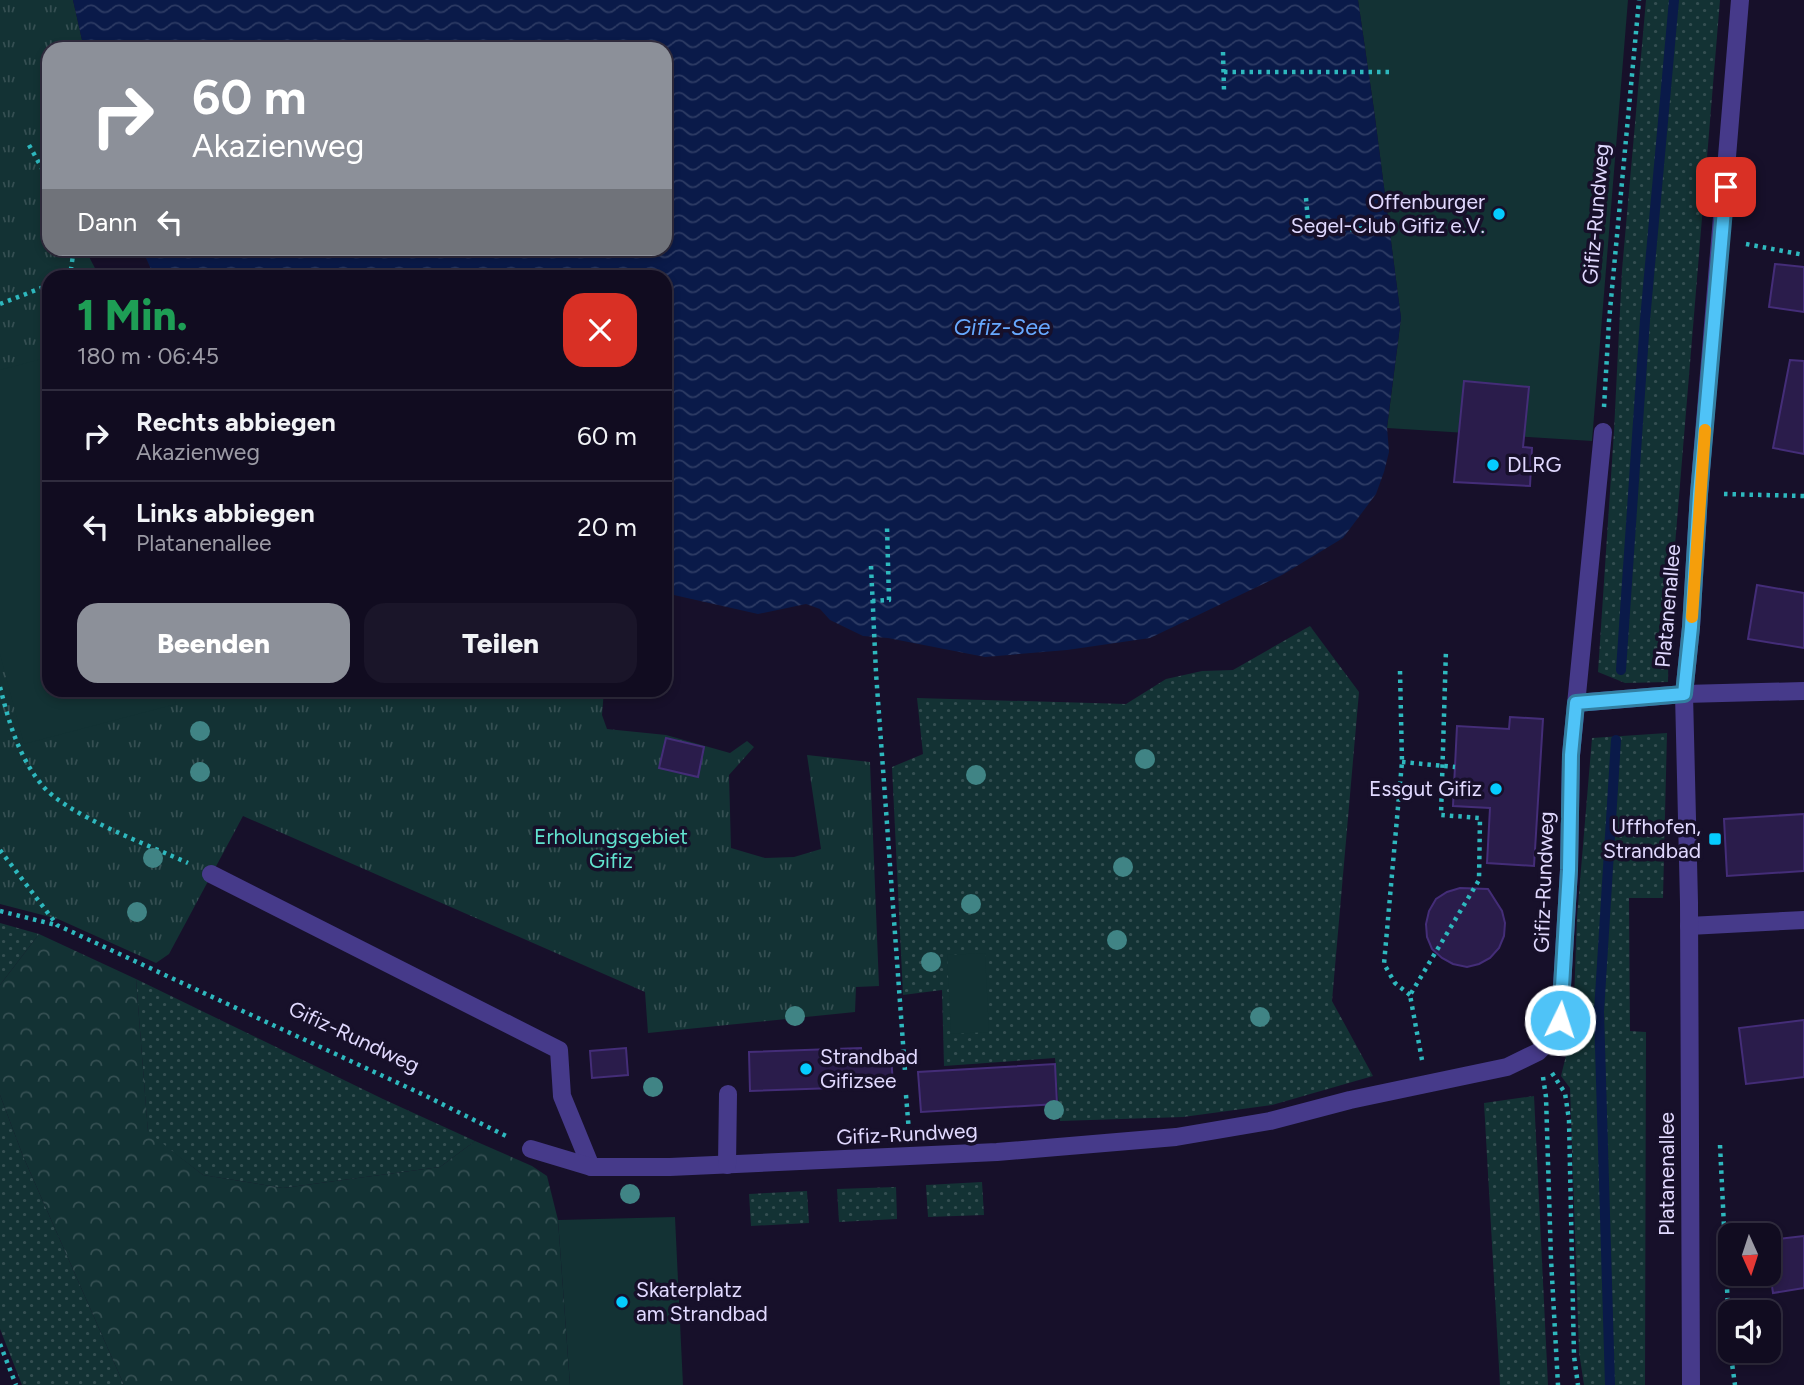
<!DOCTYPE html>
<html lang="de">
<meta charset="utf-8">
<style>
:root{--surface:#110c20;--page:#1a1529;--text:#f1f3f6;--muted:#9c9ba5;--line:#302c3e;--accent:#8c9099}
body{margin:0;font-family:Figtree,sans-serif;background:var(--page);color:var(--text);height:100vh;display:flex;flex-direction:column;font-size:26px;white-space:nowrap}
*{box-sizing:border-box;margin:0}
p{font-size:23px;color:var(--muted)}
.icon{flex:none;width:38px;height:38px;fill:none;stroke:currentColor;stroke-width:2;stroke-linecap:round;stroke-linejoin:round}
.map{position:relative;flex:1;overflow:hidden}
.details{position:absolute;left:42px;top:270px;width:630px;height:427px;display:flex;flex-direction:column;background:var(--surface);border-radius:21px;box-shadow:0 4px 10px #0003,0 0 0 2px var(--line)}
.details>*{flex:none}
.hud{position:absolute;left:42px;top:42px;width:630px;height:214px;border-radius:21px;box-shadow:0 4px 10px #0003,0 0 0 2px var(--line);background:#8c9099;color:#fff;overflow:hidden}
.needle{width:46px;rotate:177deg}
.tools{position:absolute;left:1718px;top:1223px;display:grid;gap:14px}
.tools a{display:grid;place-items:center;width:63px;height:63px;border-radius:14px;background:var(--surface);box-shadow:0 4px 10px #0003,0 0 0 2px var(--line);font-size:35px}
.pin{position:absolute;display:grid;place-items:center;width:60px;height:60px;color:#fff;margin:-30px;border-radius:14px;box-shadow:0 4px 10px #0006}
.me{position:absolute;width:77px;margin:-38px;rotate:4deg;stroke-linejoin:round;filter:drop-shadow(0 0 5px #0008)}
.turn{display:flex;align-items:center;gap:24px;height:147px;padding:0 35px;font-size:32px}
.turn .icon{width:91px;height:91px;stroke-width:2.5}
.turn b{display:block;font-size:49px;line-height:60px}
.then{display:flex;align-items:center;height:66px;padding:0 35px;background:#0003;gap:14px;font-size:26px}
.round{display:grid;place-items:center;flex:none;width:74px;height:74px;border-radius:21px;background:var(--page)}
.overview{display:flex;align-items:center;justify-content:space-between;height:119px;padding:0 35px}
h1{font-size:42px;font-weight:800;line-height:52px;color:#1e9e55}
.button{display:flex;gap:14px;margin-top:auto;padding:14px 35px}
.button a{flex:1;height:80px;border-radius:21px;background:var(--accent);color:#fff;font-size:28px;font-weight:800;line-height:80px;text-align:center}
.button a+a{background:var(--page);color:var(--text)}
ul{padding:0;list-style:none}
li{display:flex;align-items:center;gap:21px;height:91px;padding:0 35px;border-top:2px solid var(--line)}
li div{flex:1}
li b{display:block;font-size:26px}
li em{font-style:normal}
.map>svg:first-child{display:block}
.grass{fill:url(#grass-dots)}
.forest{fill:url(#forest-crowns)}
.park{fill:url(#park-tufts)}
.pitch{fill:#133234}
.water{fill:url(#water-waves)}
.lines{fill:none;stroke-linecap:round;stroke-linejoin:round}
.stream{stroke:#0a1a49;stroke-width:10}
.building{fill:#2a1c4b;stroke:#442d78;stroke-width:2}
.path{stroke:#2eb8be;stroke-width:4.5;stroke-dasharray:3.5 5;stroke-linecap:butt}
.lane{stroke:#463a8a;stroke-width:18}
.street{stroke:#463a8a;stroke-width:18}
.tree{fill:#408485}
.route-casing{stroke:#337fa1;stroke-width:18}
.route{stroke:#4fc3f7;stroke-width:12}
.slow{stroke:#f59e0b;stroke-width:12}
.poi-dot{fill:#05ccff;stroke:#17102a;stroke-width:2.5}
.labels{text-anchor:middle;stroke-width:7;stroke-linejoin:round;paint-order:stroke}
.poi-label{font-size:21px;fill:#e1d9ff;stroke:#17102a;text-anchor:end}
.street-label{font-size:21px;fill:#e1d9ff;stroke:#17102a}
.park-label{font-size:21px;fill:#61e3cf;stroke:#17102a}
.water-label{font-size:23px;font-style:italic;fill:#67a9ff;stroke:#17102a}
</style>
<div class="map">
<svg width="1804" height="1385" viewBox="0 0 1804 1385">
<defs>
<pattern id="grass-dots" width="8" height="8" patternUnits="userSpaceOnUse" patternTransform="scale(1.75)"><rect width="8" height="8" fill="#133234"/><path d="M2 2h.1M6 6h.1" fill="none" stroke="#354f52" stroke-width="1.8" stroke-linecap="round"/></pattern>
<pattern id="forest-crowns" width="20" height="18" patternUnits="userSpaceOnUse" patternTransform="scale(1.75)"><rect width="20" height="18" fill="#133234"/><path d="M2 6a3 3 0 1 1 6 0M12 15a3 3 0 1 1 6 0" fill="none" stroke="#354f52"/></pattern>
<pattern id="park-tufts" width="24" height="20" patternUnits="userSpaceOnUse" patternTransform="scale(1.75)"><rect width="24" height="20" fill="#133234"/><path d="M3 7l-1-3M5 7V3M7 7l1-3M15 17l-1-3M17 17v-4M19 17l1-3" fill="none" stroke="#354f52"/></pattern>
<pattern id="water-waves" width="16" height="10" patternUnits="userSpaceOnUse" patternTransform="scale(1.75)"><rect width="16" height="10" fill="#0a1a49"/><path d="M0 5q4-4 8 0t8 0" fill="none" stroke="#2d3b64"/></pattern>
</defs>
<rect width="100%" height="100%" fill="#17102a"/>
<g class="grass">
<polygon points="1646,0 1720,0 1669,618 1668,682 1625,683 1598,672 1614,431 1622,270"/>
<polygon points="1310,626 1359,692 1332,1001 1373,1076 1272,1105 1183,1117 1060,1121 1055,1058 944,1066 942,990 903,995 892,767 923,754 917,698 1126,704 1166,679 1202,671 1233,670"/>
<polygon points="1667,733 1663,898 1629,898 1630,1031 1646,1032 1645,1385 1584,1385 1579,1352 1570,1088 1561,1076 1573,1027 1577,917 1592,738"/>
<polygon points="0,923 39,934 0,985"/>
<polygon points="136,979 383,1099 475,1141 440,1167 283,1188 203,1175 148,1133"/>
<polygon points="0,1095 23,1156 124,1385 22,1385 0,1329"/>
<polygon points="1534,1096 1548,1385 1500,1385 1484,1103"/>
<polygon points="982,1182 984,1215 928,1217 926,1185"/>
<polygon points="896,1187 897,1219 839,1222 837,1189"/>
<polygon points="807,1191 809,1223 751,1226 749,1194"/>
</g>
<polygon class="forest" points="39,934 136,979 148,1132 203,1175 283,1188 440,1167 475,1141 532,1166 547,1176 558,1220 570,1385 124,1385 23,1156 0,1095 0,985"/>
<polygon class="park" points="0,0 73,0 84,49 49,49 49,248 85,249 99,276 49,276 49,690 604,690 602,715 607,729 666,735 730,753 747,741 754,747 729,775 731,848 765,858 794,857 821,849 807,755 870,762 879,986 856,987 855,1012 648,1033 645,992 243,816 169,954 156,963 58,919 0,904"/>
<g class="pitch">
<polygon points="1358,0 1628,0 1592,441 1387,428 1401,318 1374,110"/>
<polygon points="49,357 49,690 172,690 176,704 24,744 0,654 0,370"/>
<polygon points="985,953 989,1032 951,1034 947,955"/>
<polygon points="675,1217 683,1385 570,1385 558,1220"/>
</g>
<polygon class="water" points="73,0 1358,0 1374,110 1401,318 1387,427 1389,452 1384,472 1376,494 1343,538 1282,575 1150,638 1067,650 985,657 888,638 863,636 830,620 820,609 806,604 758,614 665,593 665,276 154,276 142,249 665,248 665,49 84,49"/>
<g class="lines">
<g class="stream">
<polyline points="1621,670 1645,320 1674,0"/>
<polyline points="1610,1385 1599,1012 1616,740"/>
</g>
</g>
<g class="building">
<polygon points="1775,264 1804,267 1804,312 1769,307"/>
<polygon points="1790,360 1804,361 1804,454 1773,448"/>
<polygon points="1464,381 1529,387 1523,447 1532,448 1530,486 1454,482"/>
<polygon points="1757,585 1804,593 1804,648 1748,639"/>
<polygon points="1510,717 1543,719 1534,866 1487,863 1490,808 1453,806 1457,726 1509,729"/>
<polygon points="666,738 704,747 698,777 659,768"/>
<polygon points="1804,814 1804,871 1727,876 1724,819"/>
<polygon points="1460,888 1488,889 1502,911 1505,923 1504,936 1499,948 1490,958 1479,964 1467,967 1453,964 1442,958 1432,949 1427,937 1426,924 1429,911 1436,899 1447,892"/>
<polygon points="1804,1020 1804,1077 1746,1084 1739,1028"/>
<polygon points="626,1048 628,1075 592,1078 590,1051"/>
<polygon points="861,1048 862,1056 891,1054 893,1086 750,1091 749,1052"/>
<polygon points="1055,1064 1057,1104 921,1112 918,1072"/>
<polygon points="1804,1236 1804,1288 1773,1293 1769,1266 1769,1240"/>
</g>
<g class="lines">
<g class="path">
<polyline points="1223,52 1224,91"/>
<polyline points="1224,72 1391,72"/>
<polyline points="29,145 49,181"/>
<polyline points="1306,198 1309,233 1412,224"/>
<polyline points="1746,244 1804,255"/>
<polyline points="64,276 71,269 74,248"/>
<polyline points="0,304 49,285"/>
<polyline points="1604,407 1609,321 1639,0"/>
<polyline points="1724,494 1804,496"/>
<polyline points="871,566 876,673 905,1071"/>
<polyline points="872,601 889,600 887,527"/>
<polyline points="1400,671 1402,762 1384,964 1395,983 1410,995"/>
<path d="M0,687C9,722 18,756 42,785C66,815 151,846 188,863"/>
<polyline points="1402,762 1455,767"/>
<polyline points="0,850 57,925 424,1095 508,1137"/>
<polyline points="0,911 56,925"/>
<polyline points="1422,1060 1410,995 1479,880 1480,818 1441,815 1446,649"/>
<polyline points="1552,1073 1565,1093 1569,1120 1574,1356 1578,1385"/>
<polyline points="1543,1077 1546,1097 1551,1259 1558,1385"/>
<polyline points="906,1095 909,1132"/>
<polyline points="1720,1145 1730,1349 1735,1385"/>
<polyline points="0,1344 16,1385"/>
</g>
<g class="lane">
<polyline points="211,874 559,1050 562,1096 591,1167"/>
<polyline points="1689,926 1804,920"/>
<polyline points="531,1149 591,1167 670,1167 997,1152 1176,1137 1270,1121 1350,1100 1507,1067 1538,1052 1552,1038 1560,1020 1569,870 1571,755 1603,432"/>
<polyline points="727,1165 728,1094"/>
</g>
<g class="street">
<polyline points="1576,703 1684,694 1804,691"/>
<polyline points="1691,1385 1689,902 1684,694 1691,627 1699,494 1740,0"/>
</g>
</g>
<g class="tree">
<circle cx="200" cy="731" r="10"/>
<circle cx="1145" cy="759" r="10"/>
<circle cx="200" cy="772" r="10"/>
<circle cx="976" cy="775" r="10"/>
<circle cx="153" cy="858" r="10"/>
<circle cx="1123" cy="867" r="10"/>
<circle cx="971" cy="904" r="10"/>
<circle cx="137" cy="912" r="10"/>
<circle cx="1117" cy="940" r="10"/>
<circle cx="931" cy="962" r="10"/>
<circle cx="795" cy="1016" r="10"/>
<circle cx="1260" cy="1017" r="10"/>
<circle cx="653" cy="1087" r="10"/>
<circle cx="1054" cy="1110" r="10"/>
<circle cx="630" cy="1194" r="10"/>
</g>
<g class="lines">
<defs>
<polyline id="route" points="1560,1020 1569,870 1571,755 1576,703 1684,694 1691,627 1699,494 1726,187"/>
</defs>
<use href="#route" class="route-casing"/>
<use href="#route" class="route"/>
<polyline class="slow" points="1692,617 1705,430"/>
</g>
<g class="poi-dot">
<circle cx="1499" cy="214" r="7"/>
<circle cx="1493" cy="465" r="7"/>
<circle cx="1496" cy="789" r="7"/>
<rect x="1708" y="832" width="14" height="14" rx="3.5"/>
<circle cx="806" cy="1069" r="7"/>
<circle cx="622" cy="1302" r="7"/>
</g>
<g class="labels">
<g class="poi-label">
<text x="1485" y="209">Offenburger<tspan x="1485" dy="24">Segel-Club Gifiz e.V.</tspan></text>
<text x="1507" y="472" text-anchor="start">DLRG</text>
<text x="1482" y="796">Essgut Gifiz</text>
<text x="1701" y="834">Uffhofen,<tspan x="1701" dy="24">Strandbad</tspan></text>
<text x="820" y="1064" text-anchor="start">Strandbad<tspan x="820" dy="24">Gifizsee</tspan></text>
<text x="636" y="1297" text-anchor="start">Skaterplatz<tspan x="636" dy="24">am Strandbad</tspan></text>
</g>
<g class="street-label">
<text transform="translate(1596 214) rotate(-85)" y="7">Gifiz-Rundweg</text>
<text transform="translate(1668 606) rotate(-85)" y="7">Platanenallee</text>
<text transform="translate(1544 882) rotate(-88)" y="7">Gifiz-Rundweg</text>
<text transform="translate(354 1037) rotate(25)" y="7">Gifiz-Rundweg</text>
<text transform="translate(907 1134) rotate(-3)" y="7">Gifiz-Rundweg</text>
<text transform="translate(1667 1174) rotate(-90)" y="7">Platanenallee</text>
</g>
<g class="park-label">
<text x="611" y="844">Erholungsgebiet<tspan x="611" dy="24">Gifiz</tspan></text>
</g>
<g class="water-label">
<text x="1002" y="335">Gifiz-See</text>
</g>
</g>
</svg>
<div class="tools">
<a><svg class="needle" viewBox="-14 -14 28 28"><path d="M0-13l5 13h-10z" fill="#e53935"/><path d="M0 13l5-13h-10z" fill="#9c9ba5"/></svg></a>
<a><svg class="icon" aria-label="sound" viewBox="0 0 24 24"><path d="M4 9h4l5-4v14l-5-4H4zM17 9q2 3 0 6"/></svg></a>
</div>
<div class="pin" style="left:1726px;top:187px;background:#d93025"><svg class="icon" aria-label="arrive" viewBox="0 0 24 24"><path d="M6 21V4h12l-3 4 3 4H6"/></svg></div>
<svg class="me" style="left:1560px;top:1020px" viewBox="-20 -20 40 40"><circle r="17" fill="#4fc3f7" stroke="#fff" stroke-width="3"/><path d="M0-11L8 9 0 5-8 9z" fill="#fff"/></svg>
<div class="hud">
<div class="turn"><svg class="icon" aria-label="right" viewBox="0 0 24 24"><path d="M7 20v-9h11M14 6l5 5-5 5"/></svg><div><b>60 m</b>Akazienweg</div></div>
<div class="then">Dann<svg class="icon" aria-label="left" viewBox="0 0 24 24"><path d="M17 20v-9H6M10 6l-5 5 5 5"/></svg></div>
</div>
<section class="details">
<div class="overview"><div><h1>1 Min.</h1><p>180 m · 06:45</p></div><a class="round" style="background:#d93025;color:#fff"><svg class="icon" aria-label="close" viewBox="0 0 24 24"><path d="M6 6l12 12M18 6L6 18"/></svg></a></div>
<ul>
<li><svg class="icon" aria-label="right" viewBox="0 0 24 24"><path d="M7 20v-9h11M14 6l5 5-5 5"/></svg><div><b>Rechts abbiegen</b><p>Akazienweg</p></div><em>60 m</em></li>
<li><svg class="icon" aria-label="left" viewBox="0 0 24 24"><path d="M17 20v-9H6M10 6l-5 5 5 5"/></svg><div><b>Links abbiegen</b><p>Platanenallee</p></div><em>20 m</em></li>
</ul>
<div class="button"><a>Beenden</a><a>Teilen</a></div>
</section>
</div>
